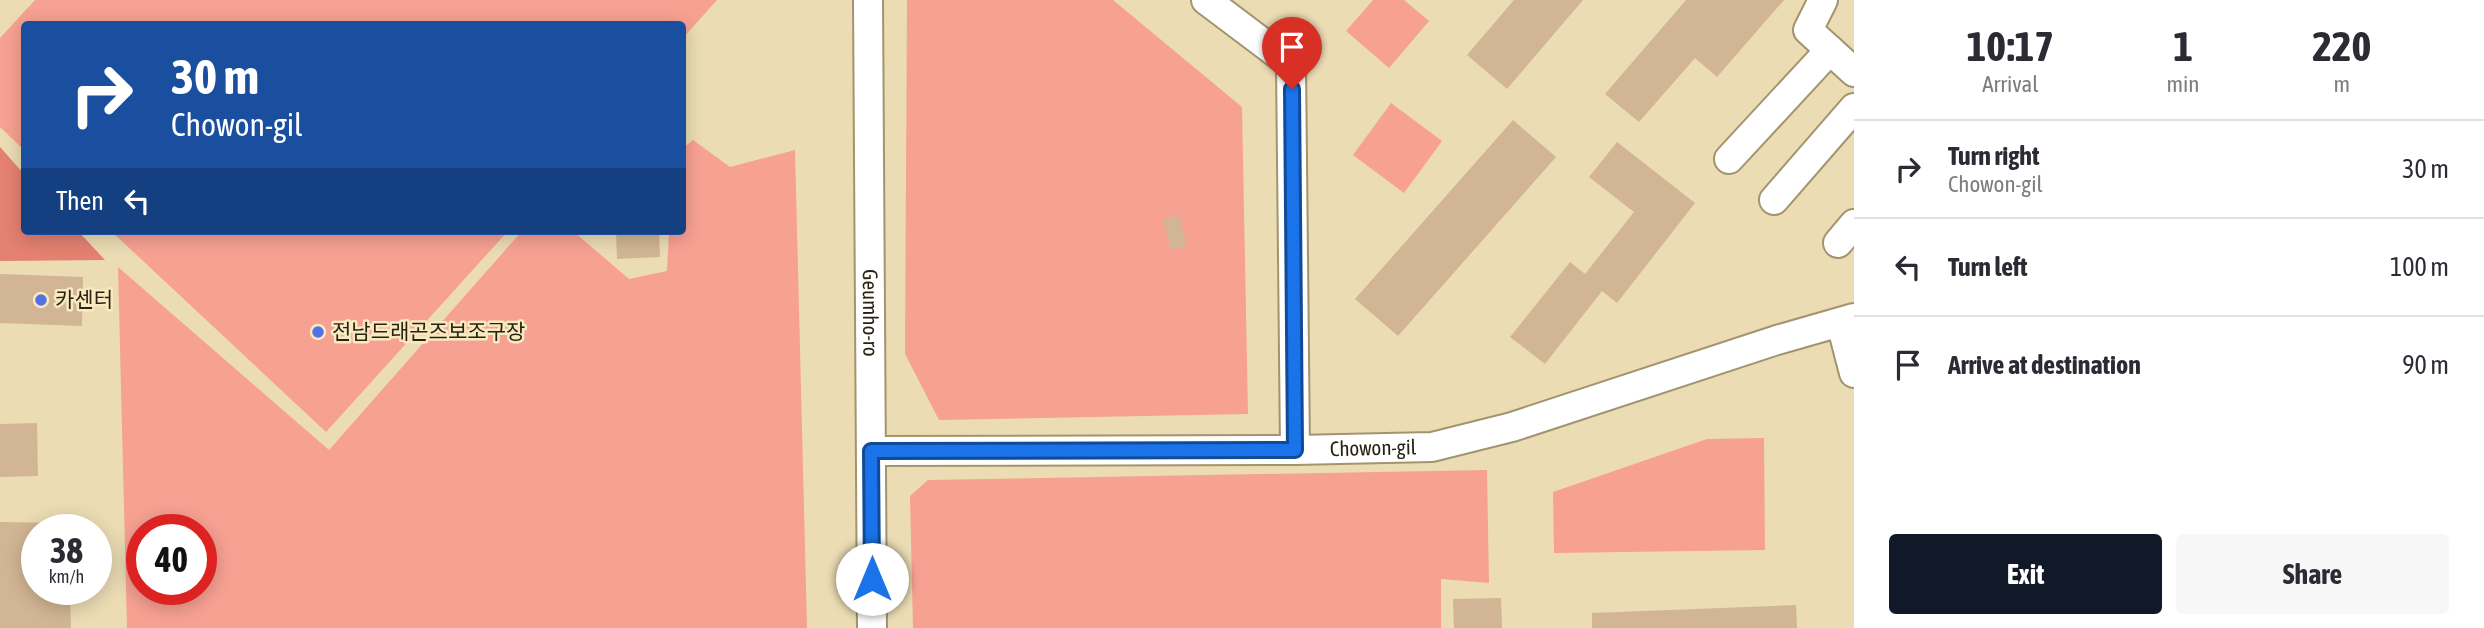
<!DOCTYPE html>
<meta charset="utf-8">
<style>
:root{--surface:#fff;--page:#f7f7f7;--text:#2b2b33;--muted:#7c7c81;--line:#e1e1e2;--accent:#111827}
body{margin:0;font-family:"Asap Condensed","Noto Sans KR",sans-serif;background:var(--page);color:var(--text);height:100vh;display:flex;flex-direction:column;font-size:26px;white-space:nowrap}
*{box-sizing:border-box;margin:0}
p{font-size:23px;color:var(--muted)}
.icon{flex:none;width:38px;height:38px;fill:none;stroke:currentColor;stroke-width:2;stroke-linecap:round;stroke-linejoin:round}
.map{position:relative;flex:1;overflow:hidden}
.drawer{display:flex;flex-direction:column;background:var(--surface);width:630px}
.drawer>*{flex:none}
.top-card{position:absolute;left:21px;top:21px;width:665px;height:214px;border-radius:7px;box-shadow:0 4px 18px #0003;background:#1a4fa0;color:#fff;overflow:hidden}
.speed{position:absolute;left:21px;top:514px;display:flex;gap:14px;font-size:35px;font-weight:700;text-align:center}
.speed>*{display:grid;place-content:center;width:91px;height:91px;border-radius:50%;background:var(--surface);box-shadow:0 4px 18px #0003;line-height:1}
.speed small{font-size:18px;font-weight:400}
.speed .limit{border:10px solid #d22;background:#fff;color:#111}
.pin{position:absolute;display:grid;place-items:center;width:60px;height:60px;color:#fff;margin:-72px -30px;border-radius:50% 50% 50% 0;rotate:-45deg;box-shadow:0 0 7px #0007}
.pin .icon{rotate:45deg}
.me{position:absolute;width:77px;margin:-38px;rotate:0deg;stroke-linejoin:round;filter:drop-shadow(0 0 5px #0008)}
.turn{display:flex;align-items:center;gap:24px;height:147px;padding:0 35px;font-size:32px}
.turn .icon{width:91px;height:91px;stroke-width:2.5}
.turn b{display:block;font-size:49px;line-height:60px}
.then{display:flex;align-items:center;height:66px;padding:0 35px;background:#0003;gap:14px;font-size:26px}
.eta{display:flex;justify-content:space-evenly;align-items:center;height:119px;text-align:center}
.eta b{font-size:42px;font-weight:700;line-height:49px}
.action{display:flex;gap:14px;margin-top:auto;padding:14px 35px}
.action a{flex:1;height:80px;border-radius:7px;background:var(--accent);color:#fff;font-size:28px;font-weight:700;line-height:80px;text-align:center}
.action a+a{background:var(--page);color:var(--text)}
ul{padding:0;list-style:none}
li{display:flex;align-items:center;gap:21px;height:98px;padding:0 35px;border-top:2px solid var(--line)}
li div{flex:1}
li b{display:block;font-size:26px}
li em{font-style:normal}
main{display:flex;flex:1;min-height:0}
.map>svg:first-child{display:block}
.green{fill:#f7a192;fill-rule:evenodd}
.forest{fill:#e48171}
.building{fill:#d2b594}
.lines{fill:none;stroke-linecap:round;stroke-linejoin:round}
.minor-casing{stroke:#a2946e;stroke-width:32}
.minor{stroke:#fff;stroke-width:28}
.route-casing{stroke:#114b97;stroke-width:18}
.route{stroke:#1a73e8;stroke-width:12}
.poi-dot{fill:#556fe5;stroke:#f8e9c0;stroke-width:2.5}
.labels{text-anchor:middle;stroke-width:5;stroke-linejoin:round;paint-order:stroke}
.poi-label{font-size:21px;fill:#272212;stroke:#f8e9c0;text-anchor:start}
.street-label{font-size:21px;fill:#272212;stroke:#f8e9c0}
</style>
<main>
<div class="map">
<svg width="1854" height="628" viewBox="0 0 1854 628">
<rect width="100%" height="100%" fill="#ebdcb4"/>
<g class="green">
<polygon points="35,0 717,0 683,38 682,24 24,24 24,150 0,127 0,38"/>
<polygon points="907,0 1113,0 1242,107 1248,414 939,420 905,354"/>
<polygon points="1373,0 1404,0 1429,21 1389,68 1346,31"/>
<polygon points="1391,103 1442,141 1404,193 1353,155"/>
<path d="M693,140L730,167L795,150L807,628H127L118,267L329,450L522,231H573L629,279L667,271L669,231H682L683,148ZM142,530H201V590H142Z"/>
<polygon points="111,231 508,231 326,432"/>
<polygon points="1764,438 1765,550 1554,553 1553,492 1707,439"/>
<polygon points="1487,470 1489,583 1441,579 1441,628 913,628 910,496 928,480"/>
</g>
<polygon class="forest" points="0,147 24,174 24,231 78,231 105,260 0,261"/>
<g class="building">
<polygon points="1514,0 1583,0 1507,89 1467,55"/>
<polygon points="1686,0 1784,0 1717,77 1695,58 1639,122 1605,94"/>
<polygon points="1513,120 1556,157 1398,336 1355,299"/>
<polygon points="1617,142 1695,203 1617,303 1602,291 1545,364 1510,337 1570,262 1585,274 1634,212 1589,177"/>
<polygon points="1179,215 1187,246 1171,250 1163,219"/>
<polygon points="616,231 659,231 660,257 617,259"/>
<polygon points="0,274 83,277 82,326 0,323"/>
<polygon points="37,423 38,476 0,477 0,424"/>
<polygon points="0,522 69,523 69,530 37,530 37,590 70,590 71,628 0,628"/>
<polygon points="1501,598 1502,628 1454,628 1453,599"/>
<polygon points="1796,605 1797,628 1592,628 1592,613"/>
</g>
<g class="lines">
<defs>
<g id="minor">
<path id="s1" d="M868,0L872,628"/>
<polyline points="1206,0 1291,64 1295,450"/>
<polyline points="1823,0 1808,30 1854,72"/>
<polyline points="1729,159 1830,50"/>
<polyline points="1774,200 1854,108"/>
<polyline points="1838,243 1854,224"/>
<polyline points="1841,323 1854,373"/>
<path id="s2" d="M871,451L1295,450L1432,447L1512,427L1777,340L1854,318"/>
</g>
</defs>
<use href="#minor" class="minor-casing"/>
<use href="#minor" class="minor"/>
</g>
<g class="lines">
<defs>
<polyline id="route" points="872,579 871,451 1295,450 1292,89"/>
</defs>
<use href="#route" class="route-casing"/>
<use href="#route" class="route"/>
</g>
<g class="poi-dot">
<circle cx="41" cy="300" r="7"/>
<circle cx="318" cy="332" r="7"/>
</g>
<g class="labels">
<g class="poi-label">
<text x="55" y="307">카센터</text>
<text x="332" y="339">전남드래곤즈보조구장</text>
</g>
<g class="street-label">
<text dy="7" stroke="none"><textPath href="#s1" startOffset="313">Geumho-ro</textPath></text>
<text dy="7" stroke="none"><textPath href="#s2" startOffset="502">Chowon-gil</textPath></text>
</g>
</g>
</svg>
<div class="speed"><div>38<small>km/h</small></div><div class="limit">40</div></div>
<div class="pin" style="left:1292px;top:89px;background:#d93025"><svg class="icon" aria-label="arrive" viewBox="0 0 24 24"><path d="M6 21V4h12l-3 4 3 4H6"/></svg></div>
<svg class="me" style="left:872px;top:579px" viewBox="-20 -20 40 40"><circle r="19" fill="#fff"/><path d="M0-13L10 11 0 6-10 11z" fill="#1a73e8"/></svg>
<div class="top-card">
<div class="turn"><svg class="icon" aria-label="right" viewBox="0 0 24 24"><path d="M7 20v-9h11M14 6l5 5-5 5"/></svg><div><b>30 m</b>Chowon-gil</div></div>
<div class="then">Then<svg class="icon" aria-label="left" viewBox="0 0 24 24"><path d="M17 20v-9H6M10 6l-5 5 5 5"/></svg></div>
</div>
</div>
<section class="drawer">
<div class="eta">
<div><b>10:17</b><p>Arrival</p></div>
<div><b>1</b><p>min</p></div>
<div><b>220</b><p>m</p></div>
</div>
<ul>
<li><svg class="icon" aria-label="right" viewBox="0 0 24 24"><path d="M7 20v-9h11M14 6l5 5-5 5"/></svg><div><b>Turn right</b><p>Chowon-gil</p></div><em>30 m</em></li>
<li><svg class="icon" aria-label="left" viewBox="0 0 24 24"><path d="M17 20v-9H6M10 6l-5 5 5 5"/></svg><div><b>Turn left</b></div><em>100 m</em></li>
<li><svg class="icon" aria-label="arrive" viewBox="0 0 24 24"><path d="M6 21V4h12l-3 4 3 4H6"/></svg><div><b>Arrive at destination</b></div><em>90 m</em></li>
</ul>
<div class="action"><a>Exit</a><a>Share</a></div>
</section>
</main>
